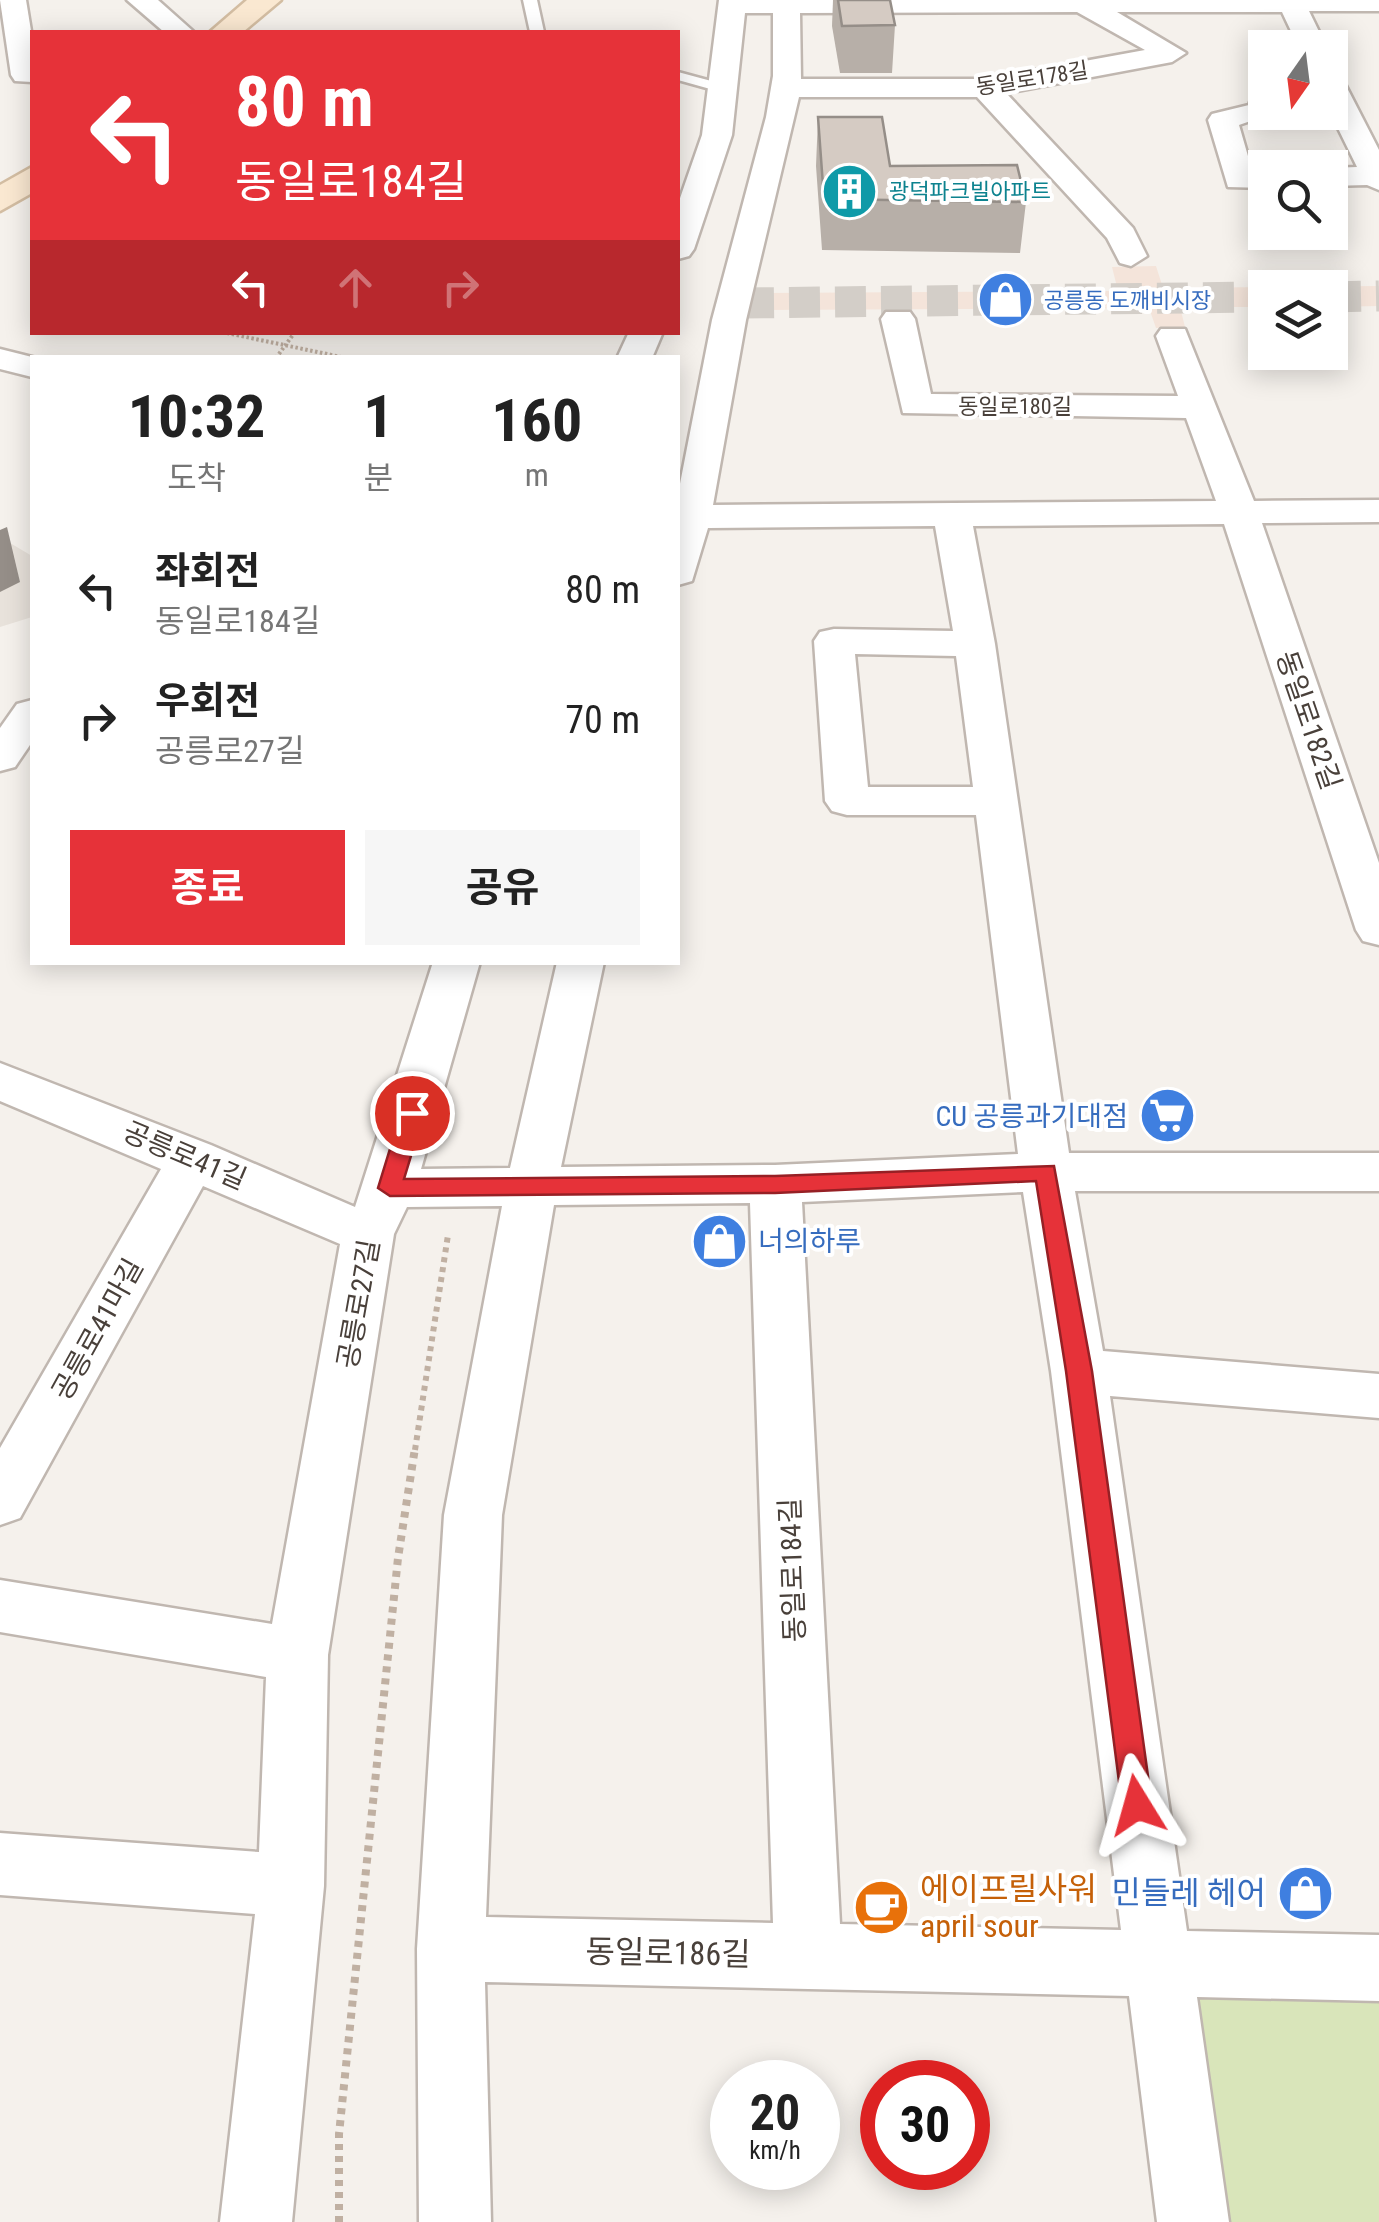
<!DOCTYPE html>
<html lang="ko">
<meta charset="utf-8">
<style>
:root{--surface:#fff;--page:#f6f6f6;--text:#222;--muted:#767676;--accent:#e63239}
body{margin:0;font-family:"Roboto Condensed","Noto Sans KR",sans-serif;background:var(--page);color:var(--text);height:100vh;display:flex;flex-direction:column;font-size:38px;white-space:nowrap}
*{box-sizing:border-box;margin:0}
p{font-size:32px;color:var(--muted)}
.icon{flex:none;width:55px;height:55px;fill:none;stroke:currentColor;stroke-width:2;stroke-linecap:round;stroke-linejoin:round}
.map{position:relative;flex:1;overflow:hidden}
.sheet{position:absolute;left:30px;top:355px;width:650px;height:610px;display:flex;flex-direction:column;background:var(--surface);border-radius:0px;box-shadow:0 5px 25px #0003}
.sheet>*{flex:none}
.banner{position:absolute;left:30px;top:30px;width:650px;height:305px;border-radius:0px;box-shadow:0 5px 25px #0003;background:#e63239;color:#fff;overflow:hidden}
.needle{width:65px;rotate:194deg}
.tools{position:absolute;left:1248px;top:30px;display:grid;gap:20px}
.tools a{display:grid;place-items:center;width:100px;height:100px;border-radius:0px;background:var(--surface);box-shadow:0 5px 25px #0003;font-size:50px}
.speed{position:absolute;left:710px;top:2060px;display:flex;gap:20px;font-size:50px;font-weight:700;text-align:center}
.speed>*{display:grid;place-content:center;width:130px;height:130px;border-radius:50%;background:var(--surface);box-shadow:0 5px 25px #0003;line-height:1}
.speed small{font-size:25px;font-weight:400}
.speed .limit{border:15px solid #d22;background:#fff;color:#111}
.pin{position:absolute;display:grid;place-items:center;width:85px;height:85px;color:#fff;margin:-42px;border:5px solid #fff;border-radius:50%;box-shadow:0 2px 10px #0007}
.me{position:absolute;width:110px;margin:-55px;rotate:352deg;stroke-linejoin:round;filter:drop-shadow(0 0 8px #0008)}
.turn{display:flex;align-items:center;gap:35px;height:210px;padding:0 40px;font-size:45px}
.turn .icon{width:130px;height:130px;stroke-width:2.5}
.turn b{display:block;font-size:70px;line-height:85px}
.lanes{display:flex;align-items:center;height:95px;padding:0 40px;background:#0003;justify-content:center;gap:50px;direction:ltr}
.lanes .off{opacity:.35}
.eta{display:flex;justify-content:space-evenly;align-items:center;height:170px;text-align:center}
.eta b{font-size:60px;font-weight:700;line-height:70px}
.button{display:flex;gap:20px;margin-top:auto;padding:20px 40px}
.button a{flex:1;height:115px;border-radius:0px;background:var(--accent);color:#fff;font-size:40px;font-weight:700;line-height:115px;text-align:center}
.button a+a{background:var(--page);color:var(--text)}
ul{padding:0;list-style:none}
li{display:flex;align-items:center;gap:30px;height:130px;padding:0 40px}
li div{flex:1}
li b{display:block;font-size:38px}
li em{font-style:normal}
.map>svg:first-child{display:block}
.residential{fill:#e8e2db}
.commercial{fill:#f4e4da}
.green{fill:#d9e5ba}
.lines{fill:none;stroke-linecap:round;stroke-linejoin:round}
.street-tunnel{stroke:#d3cec8;stroke-width:31;stroke-dasharray:31 15;stroke-linecap:butt}
.lane-casing{stroke:#c0b7b0;stroke-width:5}
.street-casing{stroke:#c0b7b0;stroke-width:5}
.secondary-casing{stroke:#d3bda2;stroke-width:5}
.path-far2{stroke:#c0b0a2;stroke-width:4;stroke-dasharray:2.5 2.5;stroke-linecap:butt}
.path-far1{stroke:#c0b0a2;stroke-width:6;stroke-dasharray:5 5;stroke-linecap:butt}
.path{stroke:#c0b0a2;stroke-width:8;stroke-dasharray:6 6;stroke-linecap:butt}
.lane{fill:#fff;fill-rule:evenodd}
.street{fill:#fff;fill-rule:evenodd}
.secondary{fill:#fae8d1;fill-rule:evenodd}
.wall{fill:#b7afa8}
.shaded-wall{fill:#958e88}
.building{fill:#d5cbc3;stroke:#958e88;stroke-width:2.5}
.route{fill:#e63239;stroke:#962025;stroke-width:2.5}
.labels{text-anchor:middle;stroke-width:8;stroke-linejoin:round;paint-order:stroke}
.far-street-label{font-size:22px;fill:#49403a;stroke:#fff}
.far-culture-label{font-size:22px;fill:#0d838f;stroke:#fff;text-anchor:start}
.far-shop-label{font-size:22px;fill:#366cbe;stroke:#fff;text-anchor:start}
.street-label{font-size:28px;fill:#49403a;stroke:#fff}
.shop-label{font-size:28px;fill:#366cbe;stroke:#fff;text-anchor:end}
.near-food-label{font-size:32px;fill:#c56008;stroke:#fff;text-anchor:start}
.near-shop-label{font-size:32px;fill:#366cbe;stroke:#fff;text-anchor:end}
.near-street-label{font-size:32px;fill:#49403a;stroke:#fff}
</style>
<div class="map">
<svg width="1379" height="2222" viewBox="0 0 1379 2222">
<rect width="100%" height="100%" fill="#f5f1ec"/>
<polygon class="residential" points="0,537 32,556 32,617 0,627"/>
<polygon class="commercial" points="1156,266 1163,288 1379,286 1379,306 1330,307 1330,288 1265,288 1265,307 1180,307 1185,327 1156,328 1149,308 746,310 743,293 1118,291 1112,267"/>
<polygon class="green" points="1379,1987 1379,2222 1228,2222 1192,1988"/>
<g class="lines">
<g class="street-tunnel">
<polyline points="1330,297 1379,296"/>
<polyline points="743,303 1265,297"/>
</g>
<defs>
<g id="lane">
<polygon points="523,0 537,0 544,32 530,32"/>
<polygon points="678,72 726,85 728,88 721,92 678,80"/>
</g>
<g id="street">
<polygon points="0,0 26,0 32,37 32,82 15,81 11,75"/>
<polygon points="127,0 158,0 194,32 164,32"/>
<path d="M719,0H1379V11H1309L1327,48H1299L1282,12H1117L1186,53L1172,62L1006,93L1133,228L1147,256L1131,266L1120,263L1107,238L977,97H799L746,320L713,505L1216,501L1186,418L903,413L881,319L886,312H910L915,319L931,394L1178,396L1156,336L1161,329H1185L1254,501L1379,500V522L1262,523L1379,863V945L1363,941L1356,930L1224,524L973,526L995,644L1069,1153H1379V1191H1075L1103,1351L1379,1374V1418L1110,1396L1187,1931L1379,1935V2001L1197,1997L1229,2222H1157L1129,1996L485,1982L491,2222H419L417,1949L444,1515L502,1206L407,1207L394,1234L328,1655L324,1886L292,2222H220L255,1914L0,1895V1833L259,1852L266,1677L0,1632V1580L272,1624L340,1244L203,1186L20,1518L0,1525V1448L161,1169L0,1101V1063L211,1145L355,1207L433,962H480L421,1169L510,1168L557,962H604L561,1167L775,1165L1018,1154L976,815H847L832,811L825,801L814,641L820,632L834,629L953,631L935,526L708,528L692,581L678,585V494L712,320L766,117L773,76V13H745L732,135L694,249L689,256L678,259V204L702,135ZM1077,12L1145,50L985,79H801L800,13ZM855,654L956,656L973,787H868ZM1023,1192L1051,1371L1121,1930L840,1924L802,1202ZM750,1203L773,1923L486,1917L502,1515L554,1205Z"/>
<polygon points="1330,73 1344,82 1379,150 1379,190 1367,185 1330,186 1330,168 1357,167 1330,112"/>
<polygon points="1265,85 1265,112 1276,112 1239,125 1252,170 1265,170 1265,188 1228,187 1208,120 1212,114 1249,105 1255,88"/>
<polygon points="629,332 663,332 652,358 617,358"/>
<polygon points="0,349 36,358 32,377 0,369"/>
<polygon points="32,700 32,742 15,767 0,771 0,728 17,704"/>
</g>
<g id="secondary">
<polygon points="247,0 281,0 243,32 210,32"/>
<polygon points="32,167 32,193 0,211 0,185"/>
</g>
</defs>
<use href="#lane" class="lane-casing"/>
<use href="#street" class="street-casing"/>
<use href="#secondary" class="secondary-casing"/>
<g class="path-far2">
<polyline points="222,332 346,358"/>
<polyline points="276,358 295,332"/>
</g>
<polyline class="path-far1" points="415,1450 448,1235"/>
<polyline class="path" points="339,2222 339,2134 398,1558 415,1448"/>
<use href="#lane" class="lane"/>
<use href="#street" class="street"/>
<use href="#secondary" class="secondary"/>
</g>
<g class="wall">
<polygon points="833,0 890,0 895,25 892,73 840,73 832,26"/>
<polygon points="818,117 890,166 1026,202 1020,253 822,250 816,166"/>
</g>
<polygon class="shaded-wall" points="7,527 20,582 0,592 0,530"/>
<g class="building">
<polygon points="838,0 890,0 895,25 842,26"/>
<polygon points="818,117 882,117 890,166 1017,165 1026,202 824,199"/>
</g>
<polygon class="route" points="412,1105 424,1113 404,1179 775,1176 1054,1166 1092,1371 1152,1805 1147,1815 1137,1819 1127,1815 1122,1805 1066,1371 1036,1181 775,1193 390,1196 378,1188 401,1113"/>
<defs>
<symbol id="building-disc" viewBox="-11 -11 22 22"><circle r="9.5" fill="#0f9aa8" stroke="#fff"/><path d="M-4-6H4V6H1V3H-1V6H-4ZM-2.5-4.3h1.7v1.8h-1.7ZM.8-4.3h1.7v1.8H.8ZM-2.5-1h1.7V.8h-1.7ZM.8-1h1.7V.8H.8Z" fill="#fff"/></symbol>
<symbol id="shop-disc" viewBox="-11 -11 22 22"><circle r="9.5" fill="#3f7fe0" stroke="#fff"/><path d="M-5-2.5h2.3a2.7 3.5 0 0 1 5.4 0H5L5.5 6h-11ZM-1.5-2.5h3a1.5 2.3 0 0 0-3 0Z" fill="#fff"/></symbol>
<symbol id="supermarket-disc" viewBox="-11 -11 22 22"><circle r="9.5" fill="#3f7fe0" stroke="#fff"/><path d="M-6-5.5h2.5l.6 2H6L4.5 2H-2.5L-4.4-4H-6ZM-1.5 3.2a1.3 1.3 0 1 0 .1 0ZM3 3.2a1.3 1.3 0 1 0 .1 0Z" fill="#fff"/></symbol>
<symbol id="cafe-disc" viewBox="-11 -11 22 22"><circle r="9.5" fill="#e8710a" stroke="#fff"/><path d="M-5.5-4.5H6V0H3Q3 3.5 0 3.5H-2.5Q-5.5 3.5-5.5 0ZM3-3.2v2h1.7v-2ZM-6 4.5H4V6H-6Z" fill="#fff"/></symbol>
</defs>
<g fill-rule="evenodd">
<use href="#building-disc" x="818" y="160" width="63" height="63"/>
<use href="#shop-disc" x="974" y="268" width="63" height="63"/>
<use href="#supermarket-disc" x="1136" y="1084" width="63" height="63"/>
<use href="#shop-disc" x="688" y="1210" width="63" height="63"/>
<use href="#shop-disc" x="1274" y="1862" width="63" height="63"/>
<use href="#cafe-disc" x="850" y="1876" width="63" height="63"/>
</g>
<g class="labels">
<g class="far-street-label">
<text transform="translate(1032 78) rotate(-9)" y="8">동일로178길</text>
<text x="1015" y="414">동일로180길</text>
</g>
<g class="far-culture-label">
<text x="889" y="199">광덕파크빌아파트</text>
</g>
<g class="far-shop-label">
<text x="1044" y="308">공릉동 도깨비시장</text>
</g>
<g class="street-label">
<text transform="translate(1309 720) rotate(71)" y="10">동일로182길</text>
<text transform="translate(185 1155) rotate(23)" y="10">공릉로41길</text>
<text transform="translate(358 1304) rotate(-80)" y="10">공릉로27길</text>
<text transform="translate(97 1329) rotate(-61)" y="10">공릉로41마길</text>
<text transform="translate(792 1570) rotate(-92)" y="10">동일로184길</text>
</g>
<g class="shop-label">
<text x="1128" y="1126">CU 공릉과기대점</text>
<text x="758" y="1251" text-anchor="start">너의하루</text>
</g>
<g class="near-food-label">
<text x="920" y="1900">에이프릴사워<tspan x="920" dy="37">april sour</tspan></text>
</g>
<g class="near-shop-label">
<text x="1266" y="1904">민들레 헤어</text>
</g>
<g class="near-street-label">
<text transform="translate(668 1953) rotate(1)" y="11">동일로186길</text>
</g>
</g>
</svg>
<div class="tools">
<a><svg class="needle" viewBox="-14 -14 28 28"><path d="M0-13l5 13h-10z" fill="#e53935"/><path d="M0 13l5-13h-10z" fill="#767676"/></svg></a>
<a><svg class="icon" aria-label="search" viewBox="0 0 24 24"><circle cx="10" cy="10" r="6"/><path d="M15 15l6 6"/></svg></a>
<a><svg class="icon" aria-label="layers" viewBox="0 0 24 24"><path d="M12 4l9 5-9 5-9-5zM3 14l9 5 9-5"/></svg></a>
</div>
<div class="speed"><div>20<small>km/h</small></div><div class="limit">30</div></div>
<div class="pin" style="left:412px;top:1113px;background:#d93025"><svg class="icon" aria-label="arrive" viewBox="0 0 24 24"><path d="M6 21V4h12l-3 4 3 4H6"/></svg></div>
<svg class="me" style="left:1137px;top:1805px" viewBox="-20 -20 40 40"><path d="M0-17L14 15 0 8-14 15z" fill="#e63239" stroke="#fff" stroke-width="4"/></svg>
<div class="banner">
<div class="turn"><svg class="icon" aria-label="left" viewBox="0 0 24 24"><path d="M17 20v-9H6M10 6l-5 5 5 5"/></svg><div><b>80 m</b>동일로184길</div></div>
<div class="lanes"><svg class="icon" aria-label="left" viewBox="0 0 24 24"><path d="M17 20v-9H6M10 6l-5 5 5 5"/></svg><svg class="icon off" aria-label="ahead" viewBox="0 0 24 24"><path d="M12 20V5M6 11l6-6 6 6"/></svg><svg class="icon off" aria-label="right" viewBox="0 0 24 24"><path d="M7 20v-9h11M14 6l5 5-5 5"/></svg></div>
</div>
<section class="sheet">
<div class="eta">
<div><b>10:32</b><p>도착</p></div>
<div><b>1</b><p>분</p></div>
<div><b>160</b><p>m</p></div>
</div>
<ul>
<li><svg class="icon" aria-label="left" viewBox="0 0 24 24"><path d="M17 20v-9H6M10 6l-5 5 5 5"/></svg><div><b>좌회전</b><p>동일로184길</p></div><em>80 m</em></li>
<li><svg class="icon" aria-label="right" viewBox="0 0 24 24"><path d="M7 20v-9h11M14 6l5 5-5 5"/></svg><div><b>우회전</b><p>공릉로27길</p></div><em>70 m</em></li>
</ul>
<div class="button"><a>종료</a><a>공유</a></div>
</section>
</div>
